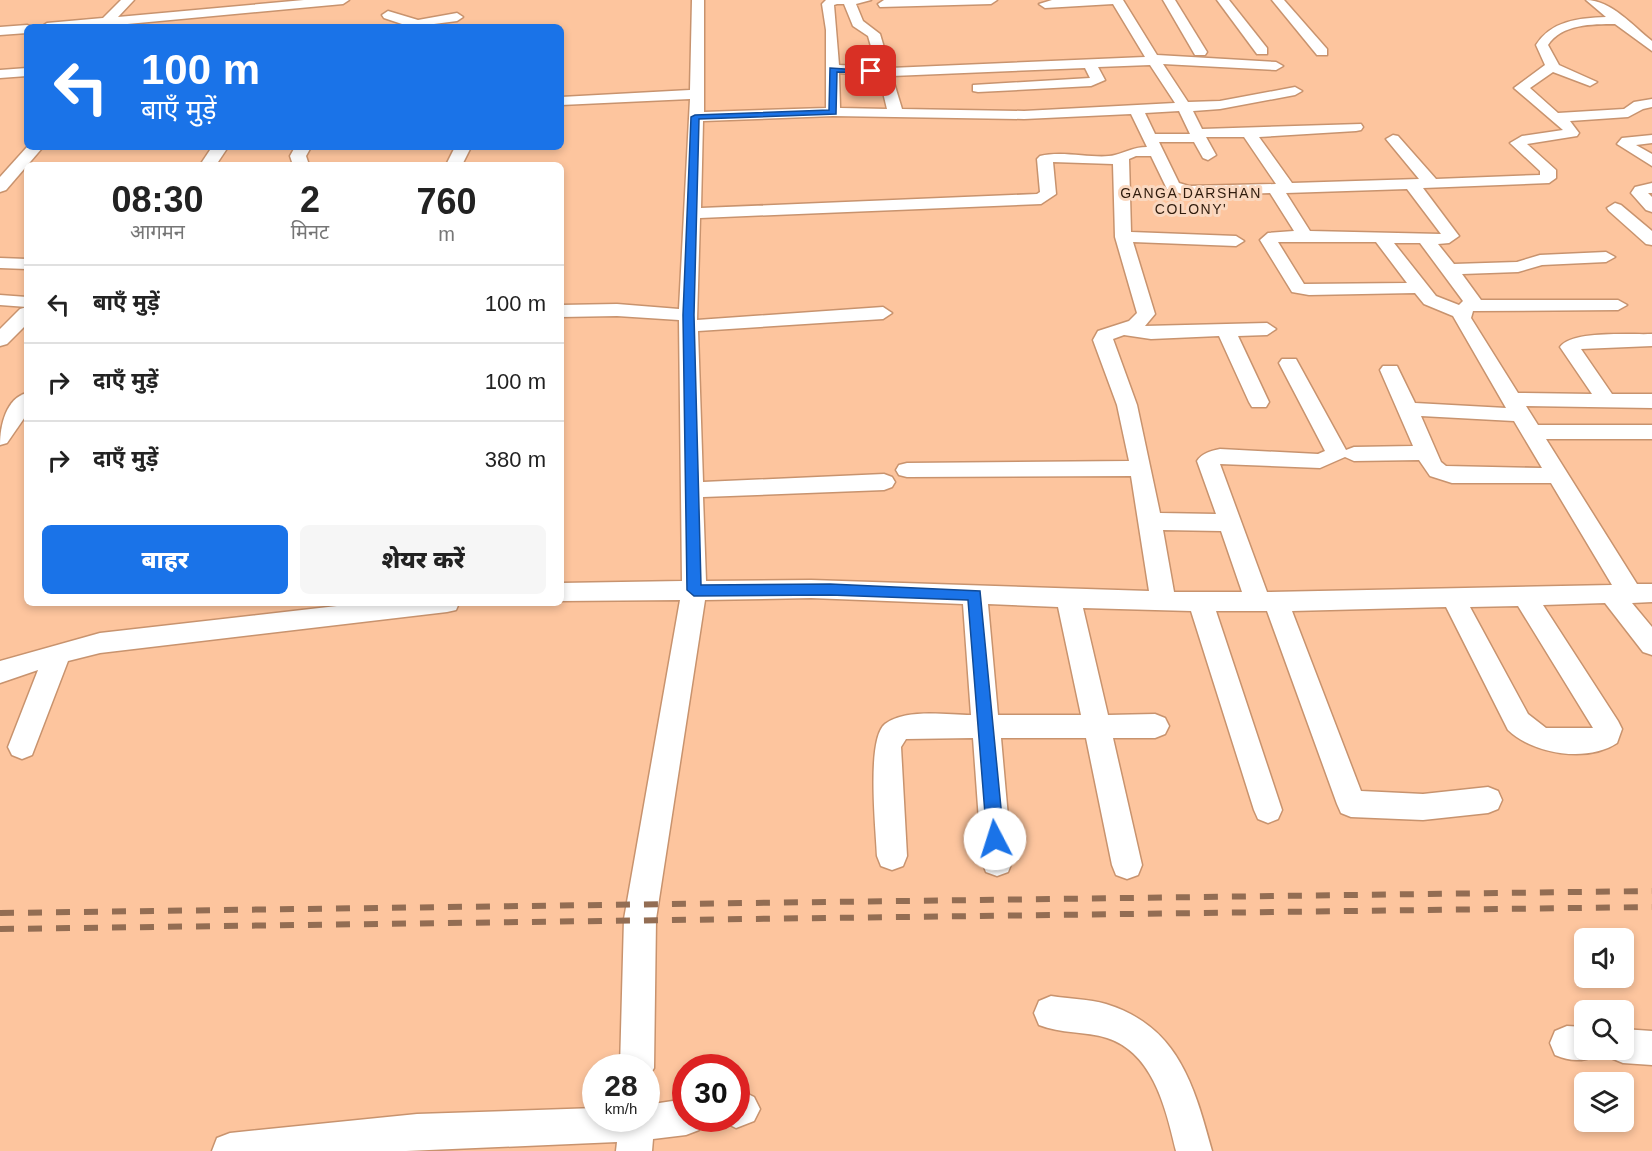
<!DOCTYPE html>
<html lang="hi">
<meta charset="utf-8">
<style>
:root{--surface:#fff;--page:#f6f6f6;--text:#222;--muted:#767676;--line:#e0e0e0;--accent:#1a73e8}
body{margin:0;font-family:Helvetica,"Noto Sans Devanagari",sans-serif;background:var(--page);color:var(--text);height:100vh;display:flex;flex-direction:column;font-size:22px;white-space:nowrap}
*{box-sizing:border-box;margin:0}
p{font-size:20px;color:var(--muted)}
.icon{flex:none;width:33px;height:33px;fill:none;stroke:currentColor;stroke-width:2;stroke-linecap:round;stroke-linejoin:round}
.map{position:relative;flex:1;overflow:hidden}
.side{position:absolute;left:24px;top:162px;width:540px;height:444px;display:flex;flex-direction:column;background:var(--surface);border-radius:9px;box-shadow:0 3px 9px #0003}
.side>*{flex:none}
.hud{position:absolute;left:24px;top:24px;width:540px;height:126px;border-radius:9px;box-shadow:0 3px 9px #0003;background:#1a73e8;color:#fff;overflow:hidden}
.controls{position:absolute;left:1574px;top:928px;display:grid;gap:12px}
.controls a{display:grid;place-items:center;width:60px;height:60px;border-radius:9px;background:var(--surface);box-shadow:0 3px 9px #0003;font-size:30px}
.speed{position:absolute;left:582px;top:1054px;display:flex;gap:12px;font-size:30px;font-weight:700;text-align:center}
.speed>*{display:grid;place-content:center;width:78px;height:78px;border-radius:50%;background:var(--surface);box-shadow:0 3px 9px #0003;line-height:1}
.speed small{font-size:15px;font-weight:400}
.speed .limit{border:9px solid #d22;background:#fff;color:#111}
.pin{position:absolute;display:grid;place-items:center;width:51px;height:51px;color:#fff;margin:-26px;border-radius:12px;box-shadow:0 3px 9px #0006}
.me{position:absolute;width:66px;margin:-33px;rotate:355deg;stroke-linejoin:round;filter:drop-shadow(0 0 4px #0008)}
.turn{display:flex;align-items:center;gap:21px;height:126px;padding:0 18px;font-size:27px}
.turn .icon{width:78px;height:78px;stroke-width:2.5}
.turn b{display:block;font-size:42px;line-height:51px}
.eta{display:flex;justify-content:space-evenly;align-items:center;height:102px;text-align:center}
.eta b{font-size:36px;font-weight:800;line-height:42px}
.cta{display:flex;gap:12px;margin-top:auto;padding:12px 18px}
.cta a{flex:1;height:69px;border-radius:9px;background:var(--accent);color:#fff;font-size:24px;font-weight:800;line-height:69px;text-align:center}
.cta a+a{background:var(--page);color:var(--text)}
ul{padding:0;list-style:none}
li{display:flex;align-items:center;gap:18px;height:78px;padding:0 18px;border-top:2px solid var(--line)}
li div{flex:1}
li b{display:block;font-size:22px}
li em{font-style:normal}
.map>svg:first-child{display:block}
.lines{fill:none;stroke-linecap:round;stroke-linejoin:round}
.minor-casing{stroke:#c8936e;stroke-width:3}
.minor{fill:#fff;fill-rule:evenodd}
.rail{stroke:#936d53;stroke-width:6;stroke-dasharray:14 14;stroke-linecap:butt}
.route{fill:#1a73e8;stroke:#114b97;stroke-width:1.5}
.labels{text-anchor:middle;stroke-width:6;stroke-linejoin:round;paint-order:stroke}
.far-neighbourhood-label{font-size:14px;letter-spacing:1.5px;fill:#301c0d;stroke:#fad8c0}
</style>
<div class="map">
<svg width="1652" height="1151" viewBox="0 0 1652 1151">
<rect width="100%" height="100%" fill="#fdc59e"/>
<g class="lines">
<defs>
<g id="minor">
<polygon points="121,0 134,0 118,17 304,0 349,0 343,4 106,26 41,27 47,23 103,18"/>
<path d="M692,0H704V112L826,108V30L822,4L826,0H871L856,4L863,21L880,34L890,68L1145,57L1113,4L1045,8L1039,4L1052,0H1123L1157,55L1276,62L1283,66L1276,70L1163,64L1188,102L1220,101L1295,87L1302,91L1295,95L1220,109L1193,111L1202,129L1361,124L1363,127L1361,130L1356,131L1259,137L1292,183L1419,179L1386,139L1393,135L1398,136L1436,179L1540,175V171L1510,143L1522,136L1563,130L1514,88L1545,65L1536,45C1551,21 1578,18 1606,17L1586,0C1611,0 1633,26 1652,41V51L1615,24C1592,24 1562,24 1548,45L1559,65L1597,82L1590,86L1553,72L1530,88L1558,113L1624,109L1634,102L1652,99V107L1643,109L1628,117L1570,121L1579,133L1577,136L1527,144L1556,170V178L1549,183L1423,188L1459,236L1449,243L1438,244L1454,264L1517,262L1540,255L1606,252L1615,257L1606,262L1542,265L1518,272L1462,274L1481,300H1618L1627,305L1618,310L1473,311L1471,318L1518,393L1592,394L1560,347C1572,330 1631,335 1652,334V346L1581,349L1612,394H1652V408L1526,406L1538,425H1652V439H1546L1637,584H1652V602L1632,603L1652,627V655L1643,652L1605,603L1543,605L1618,721L1622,729L1617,743C1587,763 1533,754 1508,730L1446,607L1292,611L1361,791L1423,794L1488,787L1498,791L1502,800L1498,809L1488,813L1423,820L1351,817L1341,813L1337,804L1267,611H1216L1282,810L1278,819L1268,823L1258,819L1254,810L1191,611L1083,608L1108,715L1155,714L1165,718L1169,726L1165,734L1155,738H1113L1142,865L1138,875L1127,879L1116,875L1112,865L1086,738H1001L1012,862L1008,872L997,876L986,872L982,862L973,738L906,739L901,747L907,856L903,866L892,870L881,866L877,856C876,830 866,739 885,724C906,708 947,715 971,715L963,604L811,598L705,600L656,919L654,1068L646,1081V1068H620L624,919L680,600L561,601V583L682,581L679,320L617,316L561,317V305L617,304L679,309L690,99L561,105V97L690,90ZM837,4H844L853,26L868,36L877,67L839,65L834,5ZM1150,65L1175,103L1024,111L902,109L892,76L1085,68L1090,78L973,85V91L978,92L1091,86L1105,80L1098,67ZM839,73L879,76L887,109L840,108ZM1179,111L1190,134H1155L1145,113ZM1131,114L1147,147C1134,147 1126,152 1115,155C1097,160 1064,150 1040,156L1037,159L1040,192L1037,194L701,208L703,121L833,116L1024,119ZM1206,137H1244L1276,184L1189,186L1179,183L1159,142H1194L1203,158L1208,160L1216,155ZM1136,156H1151L1167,189L1188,196L1270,193L1294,231L1268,233L1260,240L1292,292L1309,295L1415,293L1424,304L1453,316L1506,408L1415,403L1397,366H1383L1380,370L1413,446L1354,447L1346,450L1296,359H1282L1279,363L1325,451L1318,454L1220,449C1211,451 1202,453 1197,461L1216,514L1160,513L1137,405L1113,339L1124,335L1151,339L1219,336L1249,402L1252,407H1266L1269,402L1238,336L1267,335L1276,329L1267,323L1145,326L1155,314L1133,242L1236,246L1244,241L1236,236L1131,232L1129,159ZM1053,162L1113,164L1115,237L1137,313L1129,321L1098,331L1093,340L1117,405L1129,461L907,463L899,465L896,470L899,475L907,477L1131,476L1149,591L811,580L706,581L703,497L884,490L892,487L895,482L892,477L884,474L703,482L698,331L883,319L892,313L883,307L697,320L700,218L1041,204L1056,194ZM1407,189L1441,234L1310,231L1286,193ZM1278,242H1376L1407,283L1304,284ZM1394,243H1420L1463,301L1459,305L1436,296ZM1421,416L1514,421L1542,468L1446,466L1441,462ZM1345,457L1354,461L1419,460L1430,476L1452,483H1551L1612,585L1267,592L1220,464L1320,468ZM1163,530L1221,531L1242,592H1174ZM988,604L1058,607L1081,715H998ZM1518,606L1593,728H1546L1528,714L1470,607Z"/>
<polygon points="884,0 997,0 991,4 880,7 878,4"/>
<polygon points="1163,0 1175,0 1207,52 1205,55 1195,55"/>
<polygon points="1217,0 1229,0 1267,48 1267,54 1257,54"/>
<polygon points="1272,0 1284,0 1327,49 1327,55 1317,55"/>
<polygon points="388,11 418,20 457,13 463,17 457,21 411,27 384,18 382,15"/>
<polygon points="27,25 32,27 27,27 27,33 0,35 0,27"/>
<polygon points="27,68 27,76 0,78 0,70"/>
<polygon points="1652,135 1652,143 1636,145 1652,154 1652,166 1617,144 1622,138"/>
<polygon points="27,147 43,147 6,190 0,192 0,177"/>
<polygon points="212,147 228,147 216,165 200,165"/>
<polygon points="295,147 311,147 306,156 309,165 293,165 290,156"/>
<polygon points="455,147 471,147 462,165 446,165"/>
<polygon points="1652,183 1652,193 1648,193 1652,197 1652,212 1646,210 1631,193 1635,187"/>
<polygon points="1615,203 1621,205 1652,231 1652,245 1646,244 1609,211 1607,208"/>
<polygon points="0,258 27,259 27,269 0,268"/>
<polygon points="0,295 27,297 27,307 0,305"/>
<polygon points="27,307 27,324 7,344 0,346 0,329 20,309"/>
<path d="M27,393V414L7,443L0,445C0,426 6,398 27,393Z"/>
<polygon points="363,603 459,603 456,610 447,612 100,653 68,661 32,755 22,759 12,755 8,747 38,670 0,683 0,661 100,633"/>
<path d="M1051,996C1069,999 1089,999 1106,1004C1178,1026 1194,1085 1212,1151H1176C1166,1110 1154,1053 1107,1038C1085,1031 1061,1034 1039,1025L1034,1013L1039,1001Z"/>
<path d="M1567,1026L1584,1027V1050H1598L1596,1056C1581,1062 1570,1061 1555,1055L1550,1043L1555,1031Z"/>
<polygon points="1623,1029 1652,1031 1652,1065 1623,1063 1611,1058 1608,1050 1623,1050"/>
<polygon points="742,1091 754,1097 760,1109 754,1121 736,1128 724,1122 722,1119 736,1119 736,1092"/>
<polygon points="686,1099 686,1119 703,1119 699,1130 686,1135 653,1139 652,1151 616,1151 617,1142 406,1151 212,1151 217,1138 230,1133 417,1114 596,1108 596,1119 646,1119 646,1105"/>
</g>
</defs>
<use href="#minor" class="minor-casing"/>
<use href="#minor" class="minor"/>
<g class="rail">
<polyline points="0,913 1652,891"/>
<polyline points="0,929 1652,907"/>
</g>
</g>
<polygon class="route" points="830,68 875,71 871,73 837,72 836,114 699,119 694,315 701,585 830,584 980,591 1004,839 1001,845 995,847 989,845 987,839 968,600 830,595 694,596 687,590 683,315 691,117 695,115 829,110"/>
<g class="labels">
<g class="far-neighbourhood-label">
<text x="1191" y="198">GANGA DARSHAN<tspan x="1191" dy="16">COLONY'</tspan></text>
</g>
</g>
</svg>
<div class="controls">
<a><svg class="icon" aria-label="sound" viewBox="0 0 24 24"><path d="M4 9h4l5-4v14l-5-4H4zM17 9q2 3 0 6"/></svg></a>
<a><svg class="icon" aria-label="search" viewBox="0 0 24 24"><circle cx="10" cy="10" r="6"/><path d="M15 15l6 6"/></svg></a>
<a><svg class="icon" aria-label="layers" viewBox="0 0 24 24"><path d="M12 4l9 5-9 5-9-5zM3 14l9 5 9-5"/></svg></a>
</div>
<div class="speed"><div>28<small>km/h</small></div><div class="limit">30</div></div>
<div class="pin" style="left:871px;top:71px;background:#d93025"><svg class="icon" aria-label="arrive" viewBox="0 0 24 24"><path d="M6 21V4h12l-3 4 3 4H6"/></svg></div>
<svg class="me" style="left:995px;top:839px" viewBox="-20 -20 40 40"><circle r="19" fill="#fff"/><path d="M0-13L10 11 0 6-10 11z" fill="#1a73e8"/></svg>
<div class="hud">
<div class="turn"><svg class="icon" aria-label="left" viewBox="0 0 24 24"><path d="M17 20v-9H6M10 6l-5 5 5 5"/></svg><div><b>100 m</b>बाएँ मुड़ें</div></div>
</div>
<section class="side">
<div class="eta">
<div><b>08:30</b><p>आगमन</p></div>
<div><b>2</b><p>मिनट</p></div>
<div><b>760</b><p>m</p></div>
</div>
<ul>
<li><svg class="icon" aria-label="left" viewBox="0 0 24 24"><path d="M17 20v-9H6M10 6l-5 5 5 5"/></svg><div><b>बाएँ मुड़ें</b></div><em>100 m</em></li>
<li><svg class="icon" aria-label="right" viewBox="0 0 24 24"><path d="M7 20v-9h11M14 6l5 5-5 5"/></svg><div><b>दाएँ मुड़ें</b></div><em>100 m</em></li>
<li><svg class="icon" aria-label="right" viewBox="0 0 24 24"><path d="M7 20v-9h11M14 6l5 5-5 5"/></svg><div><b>दाएँ मुड़ें</b></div><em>380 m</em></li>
</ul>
<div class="cta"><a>बाहर</a><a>शेयर करें</a></div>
</section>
</div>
